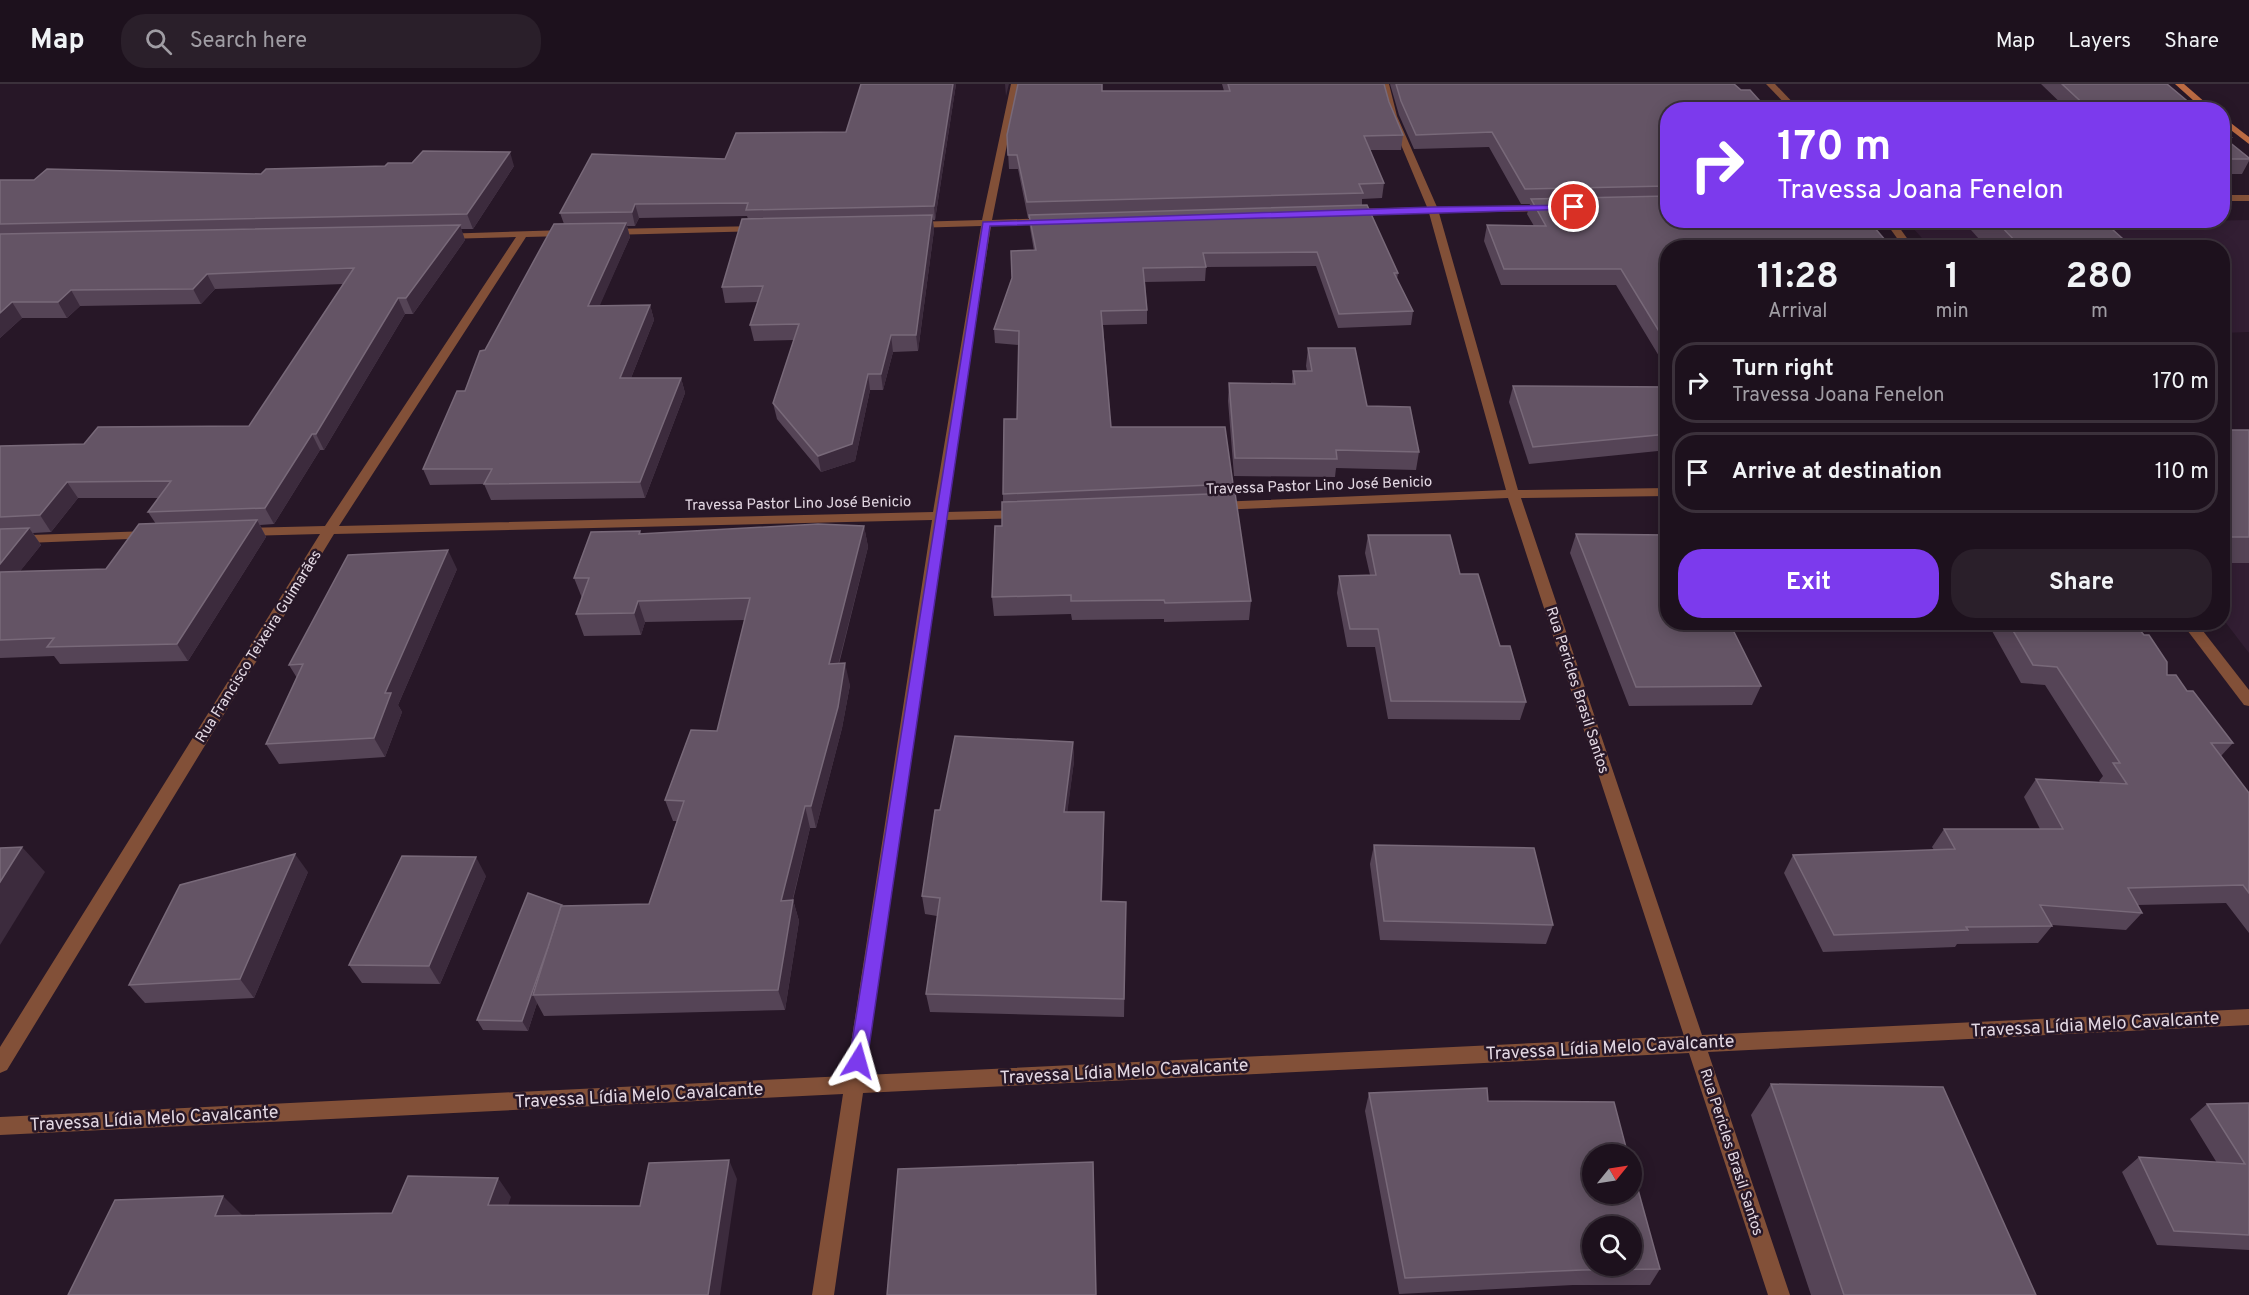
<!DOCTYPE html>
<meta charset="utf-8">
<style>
:root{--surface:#1d111d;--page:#2a1f2a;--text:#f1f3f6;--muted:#a09da4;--line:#3b313b;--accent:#7c3aed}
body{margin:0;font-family:Overpass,sans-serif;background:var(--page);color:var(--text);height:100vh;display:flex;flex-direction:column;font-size:22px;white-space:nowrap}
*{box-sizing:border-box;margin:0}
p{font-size:20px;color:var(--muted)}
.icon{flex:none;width:33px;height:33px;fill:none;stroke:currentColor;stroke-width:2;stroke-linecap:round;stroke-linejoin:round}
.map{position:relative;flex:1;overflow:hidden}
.details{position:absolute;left:1660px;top:156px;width:570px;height:390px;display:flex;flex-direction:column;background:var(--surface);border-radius:24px;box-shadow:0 3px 15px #0003,0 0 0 2px var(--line)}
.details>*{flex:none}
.hud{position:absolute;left:1660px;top:18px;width:570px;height:126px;border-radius:24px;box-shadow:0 3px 15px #0003,0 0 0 2px var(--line);background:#7c3aed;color:#fff;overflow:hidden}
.needle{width:39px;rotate:60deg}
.controls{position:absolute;left:1582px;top:1060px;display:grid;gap:12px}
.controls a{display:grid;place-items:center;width:60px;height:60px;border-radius:50%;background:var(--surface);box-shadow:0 3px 15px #0003,0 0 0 2px var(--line);font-size:30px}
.pin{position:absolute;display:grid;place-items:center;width:51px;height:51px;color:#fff;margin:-26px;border:3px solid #fff;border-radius:50%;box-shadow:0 2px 6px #0007}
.me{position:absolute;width:66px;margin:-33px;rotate:8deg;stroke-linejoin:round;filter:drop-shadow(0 0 4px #0008)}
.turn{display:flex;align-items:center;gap:21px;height:126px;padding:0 18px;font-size:27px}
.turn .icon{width:78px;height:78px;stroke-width:2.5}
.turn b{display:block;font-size:42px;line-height:51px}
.eta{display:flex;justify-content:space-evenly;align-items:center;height:102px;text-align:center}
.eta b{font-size:36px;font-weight:700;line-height:42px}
.primary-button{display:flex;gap:12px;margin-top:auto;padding:12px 18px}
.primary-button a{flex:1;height:69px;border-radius:24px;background:var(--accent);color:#fff;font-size:24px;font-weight:700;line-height:69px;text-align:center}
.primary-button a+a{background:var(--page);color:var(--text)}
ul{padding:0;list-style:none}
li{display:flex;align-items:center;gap:18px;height:81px;margin:0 12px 9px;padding:0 6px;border:3px solid var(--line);border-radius:24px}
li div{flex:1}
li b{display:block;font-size:22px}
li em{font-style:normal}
header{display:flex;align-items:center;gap:36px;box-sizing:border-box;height:84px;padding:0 30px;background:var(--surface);border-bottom:2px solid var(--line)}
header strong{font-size:28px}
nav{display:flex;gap:33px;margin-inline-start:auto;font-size:21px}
.search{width:420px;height:54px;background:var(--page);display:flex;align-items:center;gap:15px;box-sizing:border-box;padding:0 21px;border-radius:24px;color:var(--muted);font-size:22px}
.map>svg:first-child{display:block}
.built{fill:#321e33}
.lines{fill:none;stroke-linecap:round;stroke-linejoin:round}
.street{fill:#825038;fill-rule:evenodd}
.secondary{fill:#bc6b43;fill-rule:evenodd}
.wall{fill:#554456;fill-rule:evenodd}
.shaded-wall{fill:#3c2b3d}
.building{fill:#645465;stroke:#786979;stroke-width:1.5;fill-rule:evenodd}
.route{fill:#7c3aed;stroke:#51269a;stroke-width:1.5}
.labels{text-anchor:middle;stroke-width:5;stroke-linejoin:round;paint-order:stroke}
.street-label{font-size:15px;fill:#e3d8e3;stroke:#271727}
.near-street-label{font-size:18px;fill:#e3d8e3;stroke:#271727}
</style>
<header>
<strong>Map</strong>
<div class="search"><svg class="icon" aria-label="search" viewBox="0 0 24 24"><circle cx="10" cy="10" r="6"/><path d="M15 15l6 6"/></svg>Search here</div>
<nav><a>Map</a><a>Layers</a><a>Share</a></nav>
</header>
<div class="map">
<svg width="2249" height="1211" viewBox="0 0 2249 1211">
<rect width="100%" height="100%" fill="#271727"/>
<g class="built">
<polygon points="2249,136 2249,248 2223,249 2223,164 1930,163 1912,143"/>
<polygon points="2223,373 2249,373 2249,569 2223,535"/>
</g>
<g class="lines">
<g class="street">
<polygon points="1011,0 1019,0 992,136 1050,134 1055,137 1050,140 991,142 946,428 1023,426 1030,430 1023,434 945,436 865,991 1684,952 1508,414 1217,426 1210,422 1217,418 1506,406 1429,129 1350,131 1345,128 1350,125 1427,123 1389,32 1381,0 1389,0 1397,32 1437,123 1548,121 1553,124 1548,127 1439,129 1518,406 1668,404 1668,412 1521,414 1702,951 2249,925 2249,941 1708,968 1790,1211 1768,1211 1689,969 863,1009 834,1211 812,1211 843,1010 0,1051 0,1033 846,992 932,436 334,450 7,986 0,989 0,963 320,450 243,452 236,448 243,444 325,442 516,153 444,155 439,152 440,150 567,146 572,149 567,152 526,153 339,442 933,428 981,142 912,144 907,141 912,138 982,136"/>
<polygon points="1766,0 1775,0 1800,26 1791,26"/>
<rect x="2223" y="111" width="26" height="6"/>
<polygon points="1884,136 1894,136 1914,164 1904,164"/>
<polygon points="759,142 763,143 763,147 609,151 604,148 609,145"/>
<polygon points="150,447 157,451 155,454 0,460 0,452"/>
<polygon points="2181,538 2196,538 2249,606 2249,622 2244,621"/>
</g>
<g class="secondary">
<polygon points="2175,0 2184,0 2214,26 2204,26"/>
<polygon points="2223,33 2249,53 2249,60 2223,40"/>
</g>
</g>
<g class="wall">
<polygon points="956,0 935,136 933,136 934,146 918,267 893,268 883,306 870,306 855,377 821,388 777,335 773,319 794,256 754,257 750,241 758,218 725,219 722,203 748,135 747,132 639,134 635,142 627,142 630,153 599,222 650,221 654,236 631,294 681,294 685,309 645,414 491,416 484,400 430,401 423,385 465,307 485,266 564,140 560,129 725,75 846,48"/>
<polygon points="1222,0 1384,0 1389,18 1403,51 1401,66 1370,66 1384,99 1382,114 1362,115 1362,121 1398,189 1397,195 1413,227 1411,241 1338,244 1316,182 1206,183 1205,197 1145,198 1147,226 1147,240 1103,241 1111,343 1233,400 1232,409 1251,517 1249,536 1164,538 1164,535 1072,536 1071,530 994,532 992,513 1002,442 1003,418 1003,410 1017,335 1019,261 995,259 994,245 1034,167 1030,144 1029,134 1028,134 1018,85 1009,85 1007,51 1102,7 1224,7"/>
<polygon points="1390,0 1734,0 1668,26 1668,287 1616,201 1501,201 1484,157 1487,141 1534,142 1527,130 1530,120 1521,120 1489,63 1414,65 1399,31"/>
<polygon points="2041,0 2167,0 2198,26 2068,26"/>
<polygon points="2223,46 2231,53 2229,58 2249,74 2249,77 2242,90 2223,90"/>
<path d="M514,82L473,145H461L465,156L413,230H405L324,366H320L274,440L260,441L266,453L188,577L60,580L54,572L0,574V362L84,360L249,342L343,200L215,205L201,220L80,222L67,234H22L0,254V96H34L261,90ZM78,414H159L148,428L156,440L106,485L20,487L41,461L33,449L51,448Z"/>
<polygon points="1975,136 2102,136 2133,164 1987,164 1971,146"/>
<polygon points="1308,264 1367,322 1419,368 1416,386 1336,384 1335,393 1234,392 1228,317 1229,299 1292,300 1293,287 1307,287 1306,282"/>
<polygon points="1513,302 1668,303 1668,366 1529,380 1509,318"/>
<rect x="2223" y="346" width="26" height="133"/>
<polygon points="864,442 868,463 839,580 850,601 842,644 816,744 810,744 793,816 799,837 785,926 544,932 537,919 528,947 483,946 477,936 563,822 649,820 677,737 673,737 665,716 717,647 745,536 645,538 641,551 584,552 576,530 582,514 574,494 640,447 641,450"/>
<polygon points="1576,450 1668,538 1738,538 1734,548 1761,602 1752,621 1629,622 1570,469"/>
<polygon points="1368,451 1460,490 1500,562 1526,618 1520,636 1388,635 1375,563 1347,563 1337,509 1339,492 1370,491 1365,469"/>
<polygon points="457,485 398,621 402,628 385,673 279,680 266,660 297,594 289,581"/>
<polygon points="1987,538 2133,538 2167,591 2187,607 2233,659 2221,672 2249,709 2249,849 2226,819 2137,821 2142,829 2126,846 2052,841 2052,842 2038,859 1957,860 1955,863 1823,868 1784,789 1793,771 1934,766 1932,763 1944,745 2040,745 2024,713 2036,695 2100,698 2099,697 2103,692 2045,601 2021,599"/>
<polygon points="1073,658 1074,677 1067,728 1104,747 1102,817 1126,818 1124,933 930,928 926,910 937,832 925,830 922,812 940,726"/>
<polygon points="1374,761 1553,841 1546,860 1380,856 1370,780"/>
<polygon points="308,788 254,914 145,919 129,901"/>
<polygon points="486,792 440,900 362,899 349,881"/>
<polygon points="1771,1000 2036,1211 1811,1211 1751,1031"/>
<polygon points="1369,1009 1488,1017 1660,1185 1650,1201 1573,1201 1399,1210 1365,1027"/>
<polygon points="2249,1019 2249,1166 2157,1161 2122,1088 2139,1073 2217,1079 2190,1035 2207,1020"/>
</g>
<g class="shaded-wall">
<polygon points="953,0 956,0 935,136 934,122"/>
<polygon points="1005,0 1009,0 1006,12"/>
<polygon points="510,68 514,82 473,145 467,130"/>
<polygon points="635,120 639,134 635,142 632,128"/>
<polygon points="932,131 934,146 918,267 916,251"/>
<polygon points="626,139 630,153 593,237 588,222"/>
<polygon points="460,141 465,156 413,230 406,214"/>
<polygon points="207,190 215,205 201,220 193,205"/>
<polygon points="71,206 80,222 67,234 58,218"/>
<polygon points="398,214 405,230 324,366 316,350"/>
<polygon points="12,218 22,234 0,254 0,229"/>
<polygon points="650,221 654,236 625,309 620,294"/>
<polygon points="891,251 893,268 883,306 881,290"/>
<polygon points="868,290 870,306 855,377 821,388 818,372"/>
<polygon points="681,294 685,309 645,414 640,398"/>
<polygon points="312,350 320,366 274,440 265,424"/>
<polygon points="67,398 78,414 51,448 40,431"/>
<polygon points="257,436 266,453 188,577 177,560"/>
<polygon points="864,442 868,463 833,601 829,580"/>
<polygon points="29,444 41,461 6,505 0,496 0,480"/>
<polygon points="448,466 457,485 398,621 402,628 385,673 374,654 385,609"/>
<polygon points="638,517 645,538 641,551 634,529"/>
<polygon points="845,579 850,601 842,644 816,744 811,722"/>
<polygon points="1073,658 1074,677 1065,747 1064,728"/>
<polygon points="805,722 810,744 787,838 781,817"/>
<polygon points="1104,728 1104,747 1101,836 1101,817"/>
<polygon points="22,763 45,788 0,861 0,798"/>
<polygon points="295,770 308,788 254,914 240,895"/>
<polygon points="476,773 486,792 440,900 429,882"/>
<polygon points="793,816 799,837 785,926 778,906"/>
<polygon points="562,821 533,911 537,919 528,947 522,937"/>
<polygon points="729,1076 737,1095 720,1211 708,1211"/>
<polygon points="498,1094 511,1113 502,1140 488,1121"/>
<polygon points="223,1112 242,1131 234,1150 215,1132"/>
</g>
<g class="building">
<polygon points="861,0 953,0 934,122 746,126 748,119 635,120 632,128 560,129 592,70 725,75 736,49 846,48"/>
<polygon points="1018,0 1102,0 1102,7 1230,7 1228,0 1384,0 1389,18 1403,51 1364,52 1384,99 1359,100 1363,109 1027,118 1017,71 1008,71 1007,51"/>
<polygon points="1396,0 1734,0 1741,6 1750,6 1768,26 1668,26 1668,102 1525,105 1492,48 1416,51 1401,17"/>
<polygon points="2062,0 2167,0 2198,26 2090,26"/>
<polygon points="2223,46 2231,53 2223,53"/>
<polygon points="2223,53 2249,74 2249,75 2223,75"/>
<polygon points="423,67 510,68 467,130 0,140 0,96 34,96 47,85 261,90 266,85 385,82 388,79 412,79"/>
<polygon points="1668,112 1668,136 1868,136 1892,164 1668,164 1668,262 1621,185 1504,185 1487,141 1546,142 1531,115"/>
<polygon points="1367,121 1398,189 1394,189 1413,227 1339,230 1317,168 1203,169 1206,183 1143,184 1147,226 1101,227 1111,343 1225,343 1233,400 1003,410 1004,335 1017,335 1019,247 994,245 1012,194 1011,167 1036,166 1029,131"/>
<polygon points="932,131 916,251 891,251 881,290 868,290 852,360 818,372 773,319 799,240 750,241 763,202 722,203 742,135"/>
<polygon points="1995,136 2102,136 2133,164 2022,164"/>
<polygon points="626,139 588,222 650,221 620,294 681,294 640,398 484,400 492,385 423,385 457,307 465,307 480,267 485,266 554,140"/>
<polygon points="460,141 406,214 398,214 316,350 312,350 265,424 148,428 171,397 67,398 40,431 0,433 0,362 84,360 98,343 249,342 354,184 207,190 193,205 71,206 58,218 12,218 0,229 0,150"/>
<polygon points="1308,264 1355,264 1367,322 1410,323 1419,368 1336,366 1337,375 1235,374 1229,299 1295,300 1293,287 1312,287"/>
<polygon points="1513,302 1668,303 1668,350 1533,363"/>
<polygon points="2223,346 2249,346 2249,453 2227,453 2223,449"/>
<polygon points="1235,409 1251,517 1165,519 1164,516 1071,517 1071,511 992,513 995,442 1002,442 1002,418"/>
<polygon points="257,436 177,560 47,563 54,554 0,556 0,488 106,485 139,440"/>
<polygon points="818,440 864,442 829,580 845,579 838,623 811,722 805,722 781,817 793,816 778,906 533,911 561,822 649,820 684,717 665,716 691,646 717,647 750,514 638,517 634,529 576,530 589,494 574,494 591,448 640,447 639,450"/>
<polygon points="29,444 0,480 0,445"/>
<polygon points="1576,450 1668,451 1668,538 1729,538 1761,602 1636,603"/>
<polygon points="1368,451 1450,451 1460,490 1478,490 1500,562 1510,562 1526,618 1391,617 1378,545 1350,545 1339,492 1376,491"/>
<polygon points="448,466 385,609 391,609 374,654 266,660 303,580 289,581 348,471"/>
<polygon points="2008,538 2133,538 2144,551 2149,551 2167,578 2167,591 2176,591 2187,607 2193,607 2233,659 2211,659 2249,709 2249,809 2243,801 2128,804 2142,829 2040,821 2052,842 1966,843 1968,846 1834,851 1793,771 1955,765 1944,745 2063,745 2036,695 2127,700 2113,679 2120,679 2057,583 2033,581"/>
<polygon points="955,652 1073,658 1064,728 1104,728 1101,817 1126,818 1124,915 926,910 940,814 922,812 935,726 940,726"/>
<polygon points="1374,761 1534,764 1553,841 1384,837"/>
<polygon points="22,763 0,798 0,764"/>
<polygon points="295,770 240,895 129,901 180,801"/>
<polygon points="402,772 476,773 429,882 349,881"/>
<polygon points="528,809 562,821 561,822 548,863 522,937 477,936"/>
<polygon points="1771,1000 1943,1003 2036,1211 1844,1211"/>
<path d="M1487,1004L1488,1017L1614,1018L1628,1071H1593V1110H1632V1084L1660,1185L1582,1186L1405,1194L1369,1009ZM1593,1143H1632V1182H1593Z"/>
<polygon points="2249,1019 2249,1151 2174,1147 2139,1073 2245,1080 2207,1020"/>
<polygon points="729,1076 708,1211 68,1211 115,1116 223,1112 215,1132 392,1129 408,1092 498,1094 488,1121 640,1122 649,1079"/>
<polygon points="1093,1078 1096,1211 887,1211 898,1085"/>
</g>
<polygon class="route" points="1574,121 1577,121 1577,125 990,142 867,977 864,982 858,985 852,982 849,977 983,138 1432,123"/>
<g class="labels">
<g class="street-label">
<text transform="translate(1319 401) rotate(-2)" y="5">Travessa Pastor Lino José Benicio</text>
<text transform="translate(798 419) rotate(-1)" y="5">Travessa Pastor Lino José Benicio</text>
<text transform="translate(258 562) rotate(-58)" y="5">Rua Francisco Teixeira Guimarães</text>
<text transform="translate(1578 606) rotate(72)" y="5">Rua Pericles Brasil Santos</text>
<text transform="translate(1732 1068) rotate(72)" y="5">Rua Pericles Brasil Santos</text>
</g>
<g class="near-street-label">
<text transform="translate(2095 940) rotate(-3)" y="6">Travessa Lídia Melo Cavalcante</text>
<text transform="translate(1610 963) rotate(-3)" y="6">Travessa Lídia Melo Cavalcante</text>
<text transform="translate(1124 987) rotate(-3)" y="6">Travessa Lídia Melo Cavalcante</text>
<text transform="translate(639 1011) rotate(-3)" y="6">Travessa Lídia Melo Cavalcante</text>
<text transform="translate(154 1034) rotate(-3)" y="6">Travessa Lídia Melo Cavalcante</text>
</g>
</g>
</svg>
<div class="controls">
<a><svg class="needle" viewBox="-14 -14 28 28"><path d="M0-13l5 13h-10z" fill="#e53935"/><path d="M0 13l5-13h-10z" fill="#a09da4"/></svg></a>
<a><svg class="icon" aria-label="search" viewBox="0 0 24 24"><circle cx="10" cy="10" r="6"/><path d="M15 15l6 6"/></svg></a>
</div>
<div class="pin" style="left:1574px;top:123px;background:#d93025"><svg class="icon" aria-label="arrive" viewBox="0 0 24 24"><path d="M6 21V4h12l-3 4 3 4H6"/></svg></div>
<svg class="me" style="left:858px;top:977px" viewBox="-20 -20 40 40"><path d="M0-17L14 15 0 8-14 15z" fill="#7c3aed" stroke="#fff" stroke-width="4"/></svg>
<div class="hud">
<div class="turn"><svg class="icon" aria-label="right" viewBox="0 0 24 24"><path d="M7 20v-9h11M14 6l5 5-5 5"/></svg><div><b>170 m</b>Travessa Joana Fenelon</div></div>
</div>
<section class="details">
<div class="eta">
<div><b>11:28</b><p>Arrival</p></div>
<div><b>1</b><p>min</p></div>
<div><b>280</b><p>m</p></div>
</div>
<ul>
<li><svg class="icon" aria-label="right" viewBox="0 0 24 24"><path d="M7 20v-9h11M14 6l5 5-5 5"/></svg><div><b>Turn right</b><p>Travessa Joana Fenelon</p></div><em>170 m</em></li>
<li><svg class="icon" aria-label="arrive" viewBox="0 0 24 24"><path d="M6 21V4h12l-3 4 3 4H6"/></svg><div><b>Arrive at destination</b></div><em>110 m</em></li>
</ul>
<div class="primary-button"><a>Exit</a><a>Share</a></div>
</section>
</div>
